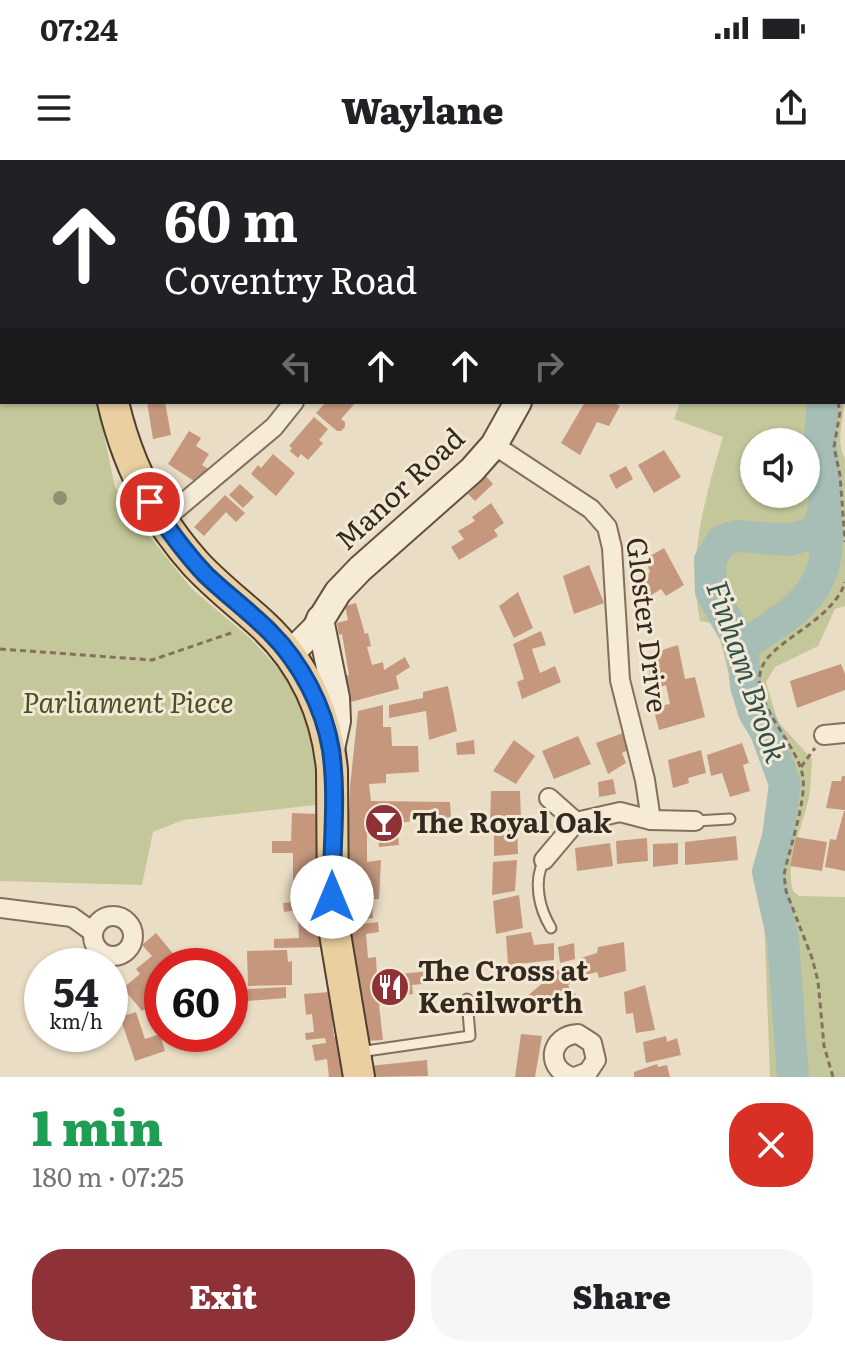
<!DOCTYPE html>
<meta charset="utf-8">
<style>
:root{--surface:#fff;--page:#f6f6f6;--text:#202124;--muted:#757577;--accent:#8e3237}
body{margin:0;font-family:Literata,serif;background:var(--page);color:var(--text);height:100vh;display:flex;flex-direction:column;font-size:30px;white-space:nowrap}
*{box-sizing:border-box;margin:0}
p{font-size:26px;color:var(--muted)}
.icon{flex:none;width:44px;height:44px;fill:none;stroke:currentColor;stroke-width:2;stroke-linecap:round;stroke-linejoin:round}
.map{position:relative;height:917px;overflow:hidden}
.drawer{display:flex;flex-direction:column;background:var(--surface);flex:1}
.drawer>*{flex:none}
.banner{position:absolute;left:0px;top:0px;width:846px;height:244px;box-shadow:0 2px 6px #0004;background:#202124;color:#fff;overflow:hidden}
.tools{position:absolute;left:740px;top:268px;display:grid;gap:16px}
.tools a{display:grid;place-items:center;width:80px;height:80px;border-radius:50%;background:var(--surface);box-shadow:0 2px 6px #0004;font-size:40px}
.speed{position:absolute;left:24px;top:788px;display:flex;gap:16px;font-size:40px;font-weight:700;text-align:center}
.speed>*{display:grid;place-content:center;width:104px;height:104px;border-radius:50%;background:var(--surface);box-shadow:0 2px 6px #0004;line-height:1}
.speed small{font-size:20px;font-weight:400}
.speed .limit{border:12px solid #d22;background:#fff;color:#111}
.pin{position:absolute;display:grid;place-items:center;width:68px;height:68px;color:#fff;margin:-34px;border:4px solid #fff;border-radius:50%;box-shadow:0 2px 8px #0007}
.me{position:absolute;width:88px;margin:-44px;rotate:0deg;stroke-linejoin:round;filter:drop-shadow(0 0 6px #0008)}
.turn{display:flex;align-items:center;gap:28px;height:168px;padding:0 32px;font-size:36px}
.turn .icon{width:104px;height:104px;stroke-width:2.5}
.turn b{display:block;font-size:56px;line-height:68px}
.lanes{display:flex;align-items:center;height:76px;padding:0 32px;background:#0003;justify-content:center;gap:40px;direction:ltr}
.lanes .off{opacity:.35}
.round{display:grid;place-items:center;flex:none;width:84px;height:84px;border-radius:32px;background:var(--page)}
.summary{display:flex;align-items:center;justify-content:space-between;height:136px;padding:0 32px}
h1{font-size:48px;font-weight:800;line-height:60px;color:#1e9e55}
.button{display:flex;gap:16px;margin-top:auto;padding:16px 32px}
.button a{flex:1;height:92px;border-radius:32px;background:var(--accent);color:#fff;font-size:32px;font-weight:800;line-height:92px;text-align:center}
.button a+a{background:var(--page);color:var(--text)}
.status{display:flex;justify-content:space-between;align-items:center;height:56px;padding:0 40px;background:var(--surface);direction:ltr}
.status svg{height:22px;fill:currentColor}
header{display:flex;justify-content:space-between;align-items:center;height:104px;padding:0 32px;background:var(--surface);font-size:36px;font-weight:800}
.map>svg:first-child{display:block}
.green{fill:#c4c79a;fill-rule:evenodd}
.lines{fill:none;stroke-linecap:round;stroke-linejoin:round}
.river{stroke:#a6beb6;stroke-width:32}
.building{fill:#c5987e}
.lane-casing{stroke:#84705d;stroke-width:13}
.street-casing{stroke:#84705d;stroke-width:22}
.secondary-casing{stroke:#655140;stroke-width:30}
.primary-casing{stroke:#523e30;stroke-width:34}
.path{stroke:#84705d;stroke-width:3;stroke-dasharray:6 4;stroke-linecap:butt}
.lane{stroke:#f6ebd7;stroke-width:9}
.street{stroke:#f6ebd7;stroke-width:18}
.secondary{stroke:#f6ebd7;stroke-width:26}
.primary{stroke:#ead0a0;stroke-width:30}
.tree{fill:#908f6f}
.route-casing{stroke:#114b97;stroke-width:20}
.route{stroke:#1a73e8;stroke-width:14}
.labels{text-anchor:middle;stroke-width:6;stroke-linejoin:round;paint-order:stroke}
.street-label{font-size:28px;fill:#35291f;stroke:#f2e8d4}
.park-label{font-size:28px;font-style:italic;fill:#475028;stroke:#f2e8d4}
.poi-label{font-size:28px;font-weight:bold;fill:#35291f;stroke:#f2e8d4;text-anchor:start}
.water-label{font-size:30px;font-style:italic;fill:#305350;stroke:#f2e8d4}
</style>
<div class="status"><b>07:24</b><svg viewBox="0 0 49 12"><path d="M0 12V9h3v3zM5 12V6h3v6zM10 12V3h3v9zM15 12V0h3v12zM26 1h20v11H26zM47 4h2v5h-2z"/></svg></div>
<header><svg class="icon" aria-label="menu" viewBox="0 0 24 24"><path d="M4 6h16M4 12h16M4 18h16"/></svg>Waylane<svg class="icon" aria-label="share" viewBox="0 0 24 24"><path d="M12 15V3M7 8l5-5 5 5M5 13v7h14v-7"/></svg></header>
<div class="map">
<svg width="845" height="917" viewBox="0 0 845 917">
<rect width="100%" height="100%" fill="#eaddc5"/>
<g class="green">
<polygon points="0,0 47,2 2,2 2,242 97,242 115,327 150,377 192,429 251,479 285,516 303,551 313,584 323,644 183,660 153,672 142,725 0,721"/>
<path d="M680,242H844C844,264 835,279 845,299V446L835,449L818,486L775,507L766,522L778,562L812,599C811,612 811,625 809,637C803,668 784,699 793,731L799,736L845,737V917H770L762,700L774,640L775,620L728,511L716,464L700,461C687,397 705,338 723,277L674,259ZM754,282H806V334H754Z"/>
</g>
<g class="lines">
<g class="river">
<polyline points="825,0 825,2"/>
<path d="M742,486C803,447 835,429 825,350"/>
<polyline points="793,917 783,780 768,712 778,677 785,624 766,572 754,552 746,526 742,486 711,432 710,400 722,381 736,376 790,380 811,373 821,363 826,332 820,276 823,242"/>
</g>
</g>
<g class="building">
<polygon points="147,242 165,242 171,275 153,279"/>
<polygon points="326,242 356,242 341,259 345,262 345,267 341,271 337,271 316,253"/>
<polygon points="585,242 614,242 620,246 609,266 597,262 580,295 561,283"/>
<polygon points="314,257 328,269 319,280 323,283 308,300 301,294 298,298 290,291 292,288 289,286"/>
<polygon points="189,271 201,278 196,286 209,294 202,305 212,311 203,327 168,304"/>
<polygon points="664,290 681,317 654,333 638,305"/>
<polygon points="273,294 295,313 276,336 251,314 258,305 261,308"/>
<polygon points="626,306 633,319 616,329 609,315"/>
<polygon points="486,316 493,324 475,341 468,334"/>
<polygon points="240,324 254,337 243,348 229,335"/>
<polygon points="225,335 245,353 236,362 226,352 204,376 194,367"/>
<polygon points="491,343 504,363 494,370 498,376 459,400 451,387 464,379 458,371 475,361 472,357"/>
<polygon points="664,388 684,425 666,436 661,429 645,439 635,424 650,412 645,399"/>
<polygon points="589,405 604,443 574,454 563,416"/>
<polygon points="518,432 533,468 514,478 499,446"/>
<polygon points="356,443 365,474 368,473 371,486 367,487 372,505 383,502 384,510 405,497 410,507 396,516 399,529 351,542 346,516 349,515 342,474 339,475 337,463 348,460 345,446"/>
<polygon points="541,471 546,485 532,489 540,513 555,506 561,522 522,539 517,522 524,519 513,484"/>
<polygon points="678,485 685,519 695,517 705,557 659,570 653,547 670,544 666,525 652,530 646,495"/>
<polygon points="841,504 845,514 845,530 797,548 790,521"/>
<polygon points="448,526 457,571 429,580 426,551 389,558 389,545 423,538 423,532"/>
<polygon points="383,545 383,567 391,567 392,586 418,586 419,612 386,614 386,623 369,624 371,641 450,642 451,657 397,663 399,685 379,687 378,663 367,665 367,702 381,700 379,739 346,740 350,627 358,551"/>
<polygon points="631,570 639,585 622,593 626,603 608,614 596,583"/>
<polygon points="578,576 591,604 554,619 542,591"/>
<polygon points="474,580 475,594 457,595 456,583"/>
<polygon points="514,580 535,596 516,624 493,611"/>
<polygon points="742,583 749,603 743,605 750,631 730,637 722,613 711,616 707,595"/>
<polygon points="701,590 706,613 688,618 689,623 673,628 668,600"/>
<polygon points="842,616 845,616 845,650 826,648 832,621 841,621"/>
<polygon points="613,619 616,634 599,637 598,622"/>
<polygon points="491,631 520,631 521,660 490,662"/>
<polygon points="844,651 845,651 845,711 825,707 830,679 836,680"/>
<polygon points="292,653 319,654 318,717 322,787 274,788 274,779 299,778 298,750 284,752 283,743 293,742 293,693 272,693 272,681 291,681"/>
<polygon points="517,663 518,694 494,696 494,665"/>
<polygon points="736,676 738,700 685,705 685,682"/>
<polygon points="796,677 827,682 822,711 790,706"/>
<polygon points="647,678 648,701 617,704 616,681"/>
<polygon points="610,683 613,706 577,711 575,688"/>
<polygon points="678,683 678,704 653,707 653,684"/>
<polygon points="517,700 515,731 492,735 493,702"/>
<polygon points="519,735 523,768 496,774 493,741"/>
<polygon points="372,747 373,758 344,760 342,749"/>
<polygon points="378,762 379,772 366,774 368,798 376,797 377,816 431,811 432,823 412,825 413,834 385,837 385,844 379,845 383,880 365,881 345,766"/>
<polygon points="531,772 534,785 554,783 554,800 508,805 506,776"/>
<polygon points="156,773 176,797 162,806 157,813 162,819 162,834 142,851 123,828 140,814 136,809 152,796 142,785"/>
<polygon points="624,782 626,811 599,818 597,812 585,815 581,798 597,793 598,787"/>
<polygon points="574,783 575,799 560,803 558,787"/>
<polygon points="287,790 288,802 292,801 292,825 248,826 247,791"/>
<polygon points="559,809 571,822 568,826 576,835 566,844 557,835 538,852 525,838"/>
<polygon points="645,825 655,870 636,873 633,853 626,854 624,832"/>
<polygon points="286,827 286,838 247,841 247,829"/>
<polygon points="330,832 334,877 345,875 351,917 329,917 327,899 315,901 312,885 326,883 325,878 306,880 305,873 314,872 312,854 306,855 304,834"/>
<polygon points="136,852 145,879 160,874 165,891 135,901 120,857"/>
<polygon points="521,874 542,876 535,917 515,917"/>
<polygon points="666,876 667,882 677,878 681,895 646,903 643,882"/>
<polygon points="427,900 428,916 370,917 369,906"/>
<polygon points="657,904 658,907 667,905 670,917 634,917 634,912"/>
</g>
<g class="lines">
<defs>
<g id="lane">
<polyline points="695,661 730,659"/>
<path d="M544,700C533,722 539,748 551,768"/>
<polyline points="359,892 470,876 467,839"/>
</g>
<g id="street">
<polyline points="308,2 311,0"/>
<polyline points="568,2 569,0"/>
<polyline points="494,285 591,349 607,367 612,388 620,520 645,620 651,660"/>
<polyline points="162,361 274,267 294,242"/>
<polyline points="824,575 845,573"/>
<polyline points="549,638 576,662"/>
<polyline points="544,700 576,662 620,652 651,660 695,661"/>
<polyline points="0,748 72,757 93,772"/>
<circle cx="113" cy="776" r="20"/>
<path d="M572,917C544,908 550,875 578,874L592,883L596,900L588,912L575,917"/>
</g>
<g id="secondary">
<polyline points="398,0 402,2"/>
<polyline points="680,2 682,0"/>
<polyline points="320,459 336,538 337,561 331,589"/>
<polyline points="289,495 315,469 338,432 360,409 472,310 494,285 518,242"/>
</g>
<g id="primary">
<polyline points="64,0 64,2"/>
<path d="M113,242C127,303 153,356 195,403C216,426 240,444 263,465C304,503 327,554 332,610L333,762L359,917"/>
</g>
</defs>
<use href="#lane" class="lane-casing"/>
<use href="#street" class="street-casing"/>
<use href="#secondary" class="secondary-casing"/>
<use href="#primary" class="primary-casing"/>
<g class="path">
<polyline points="603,0 606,2"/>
<polyline points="844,102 845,99"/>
<polyline points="838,242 840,252 834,287 840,315 845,382"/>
<polyline points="0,489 152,500 234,472"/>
<polyline points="801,607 815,588"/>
<path d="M833,917L824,886L818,821L812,798L786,731L784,715C789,690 806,642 803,618C799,584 750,544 761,510C769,481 833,462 845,422"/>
</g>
<use href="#lane" class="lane"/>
<use href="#street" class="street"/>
<use href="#secondary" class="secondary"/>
<use href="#primary" class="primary"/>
</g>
<circle class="tree" cx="60" cy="338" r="7"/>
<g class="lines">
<defs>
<path id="route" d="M150,342C167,368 185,393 206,415C227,435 250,452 270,472C301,503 324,547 331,590C338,639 331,689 332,737"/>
</defs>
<use href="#route" class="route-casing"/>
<use href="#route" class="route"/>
</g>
<defs>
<symbol id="bar-disc" viewBox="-11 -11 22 22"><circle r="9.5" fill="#8e3237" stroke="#f2e8d4"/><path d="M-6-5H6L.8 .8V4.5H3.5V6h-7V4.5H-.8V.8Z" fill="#fff"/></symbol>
<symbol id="restaurant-disc" viewBox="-11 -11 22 22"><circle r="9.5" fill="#8e3237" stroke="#f2e8d4"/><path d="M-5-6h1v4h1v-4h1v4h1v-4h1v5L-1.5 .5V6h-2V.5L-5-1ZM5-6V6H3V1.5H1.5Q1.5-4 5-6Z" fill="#fff"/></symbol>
</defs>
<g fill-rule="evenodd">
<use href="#bar-disc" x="362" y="641" width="44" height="44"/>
<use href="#restaurant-disc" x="368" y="805" width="44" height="44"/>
</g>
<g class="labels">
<g class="street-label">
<text transform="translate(400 329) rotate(-43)" y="10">Manor Road</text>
<text transform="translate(647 465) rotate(83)" y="10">Gloster Drive</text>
</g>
<g class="park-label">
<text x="128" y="553">Parliament Piece</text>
</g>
<g class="poi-label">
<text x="412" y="673">The Royal Oak</text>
<text x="418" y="821">The Cross at<tspan x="418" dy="32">Kenilworth</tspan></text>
</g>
<g class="water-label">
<text transform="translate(746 512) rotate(71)" y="10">Finham Brook</text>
</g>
</g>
</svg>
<div class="tools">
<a><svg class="icon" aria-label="sound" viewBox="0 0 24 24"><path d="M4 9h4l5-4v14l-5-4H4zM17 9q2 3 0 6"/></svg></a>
</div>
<div class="speed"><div>54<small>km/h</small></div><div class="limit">60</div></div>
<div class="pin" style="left:150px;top:342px;background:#d93025"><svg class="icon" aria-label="arrive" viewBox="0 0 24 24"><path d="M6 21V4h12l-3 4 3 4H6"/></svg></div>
<svg class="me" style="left:332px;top:737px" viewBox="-20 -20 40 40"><circle r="19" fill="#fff"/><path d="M0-13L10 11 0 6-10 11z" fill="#1a73e8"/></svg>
<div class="banner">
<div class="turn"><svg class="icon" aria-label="ahead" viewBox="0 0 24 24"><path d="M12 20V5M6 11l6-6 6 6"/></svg><div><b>60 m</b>Coventry Road</div></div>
<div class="lanes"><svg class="icon off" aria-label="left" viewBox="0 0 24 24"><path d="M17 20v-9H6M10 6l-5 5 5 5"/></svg><svg class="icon" aria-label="ahead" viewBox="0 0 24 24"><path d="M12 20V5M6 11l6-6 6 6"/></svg><svg class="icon" aria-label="ahead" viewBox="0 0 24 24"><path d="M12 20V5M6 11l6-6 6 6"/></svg><svg class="icon off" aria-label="right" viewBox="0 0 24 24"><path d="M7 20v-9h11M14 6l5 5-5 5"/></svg></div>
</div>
</div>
<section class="drawer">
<div class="summary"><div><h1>1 min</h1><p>180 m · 07:25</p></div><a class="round" style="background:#d93025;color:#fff"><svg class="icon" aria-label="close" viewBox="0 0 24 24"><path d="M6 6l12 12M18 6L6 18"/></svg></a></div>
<div class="button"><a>Exit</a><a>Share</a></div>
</section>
